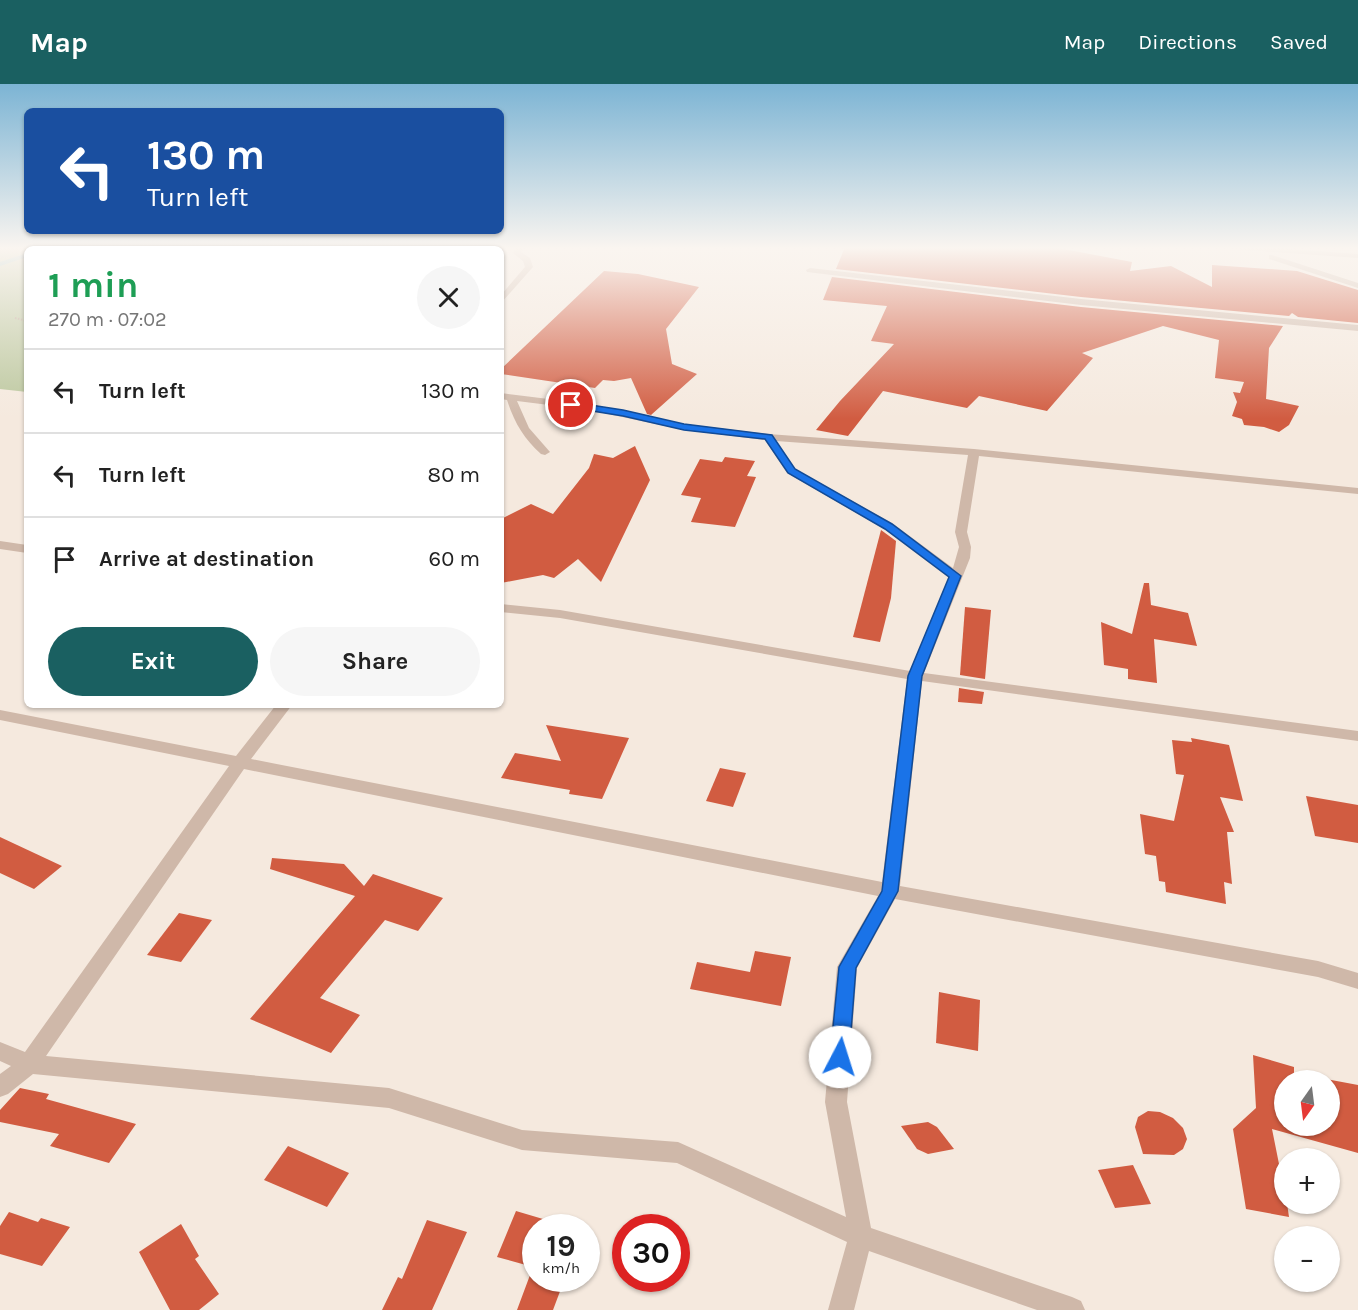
<!DOCTYPE html>
<meta charset="utf-8">
<style>
:root{--surface:#fff;--page:#f6f6f6;--text:#222;--muted:#767676;--line:#e0e0e0;--accent:#1a6061}
body{margin:0;font-family:Karla,sans-serif;background:var(--page);color:var(--text);height:100vh;display:flex;flex-direction:column;font-size:22px;white-space:nowrap}
*{box-sizing:border-box;margin:0}
p{font-size:20px;color:var(--muted)}
.icon{flex:none;width:33px;height:33px;fill:none;stroke:currentColor;stroke-width:2;stroke-linecap:round;stroke-linejoin:round}
.map{position:relative;flex:1;overflow:hidden}
.side{position:absolute;left:24px;top:162px;width:480px;height:462px;display:flex;flex-direction:column;background:var(--surface);border-radius:9px;box-shadow:0 2px 4px #0004}
.side>*{flex:none}
.hud{position:absolute;left:24px;top:24px;width:480px;height:126px;border-radius:9px;box-shadow:0 2px 4px #0004;background:#1a4fa0;color:#fff;overflow:hidden}
.needle{width:39px;rotate:194deg}
.buttons{position:absolute;left:1274px;top:986px;display:grid;gap:12px}
.buttons a{display:grid;place-items:center;width:66px;height:66px;border-radius:50%;background:var(--surface);box-shadow:0 2px 4px #0004;font-size:30px}
.speed{position:absolute;left:522px;top:1130px;display:flex;gap:12px;font-size:30px;font-weight:700;text-align:center}
.speed>*{display:grid;place-content:center;width:78px;height:78px;border-radius:50%;background:var(--surface);box-shadow:0 2px 4px #0004;line-height:1}
.speed small{font-size:15px;font-weight:400}
.speed .limit{border:9px solid #d22;background:#fff;color:#111}
.pin{position:absolute;display:grid;place-items:center;width:51px;height:51px;color:#fff;margin:-26px;border:3px solid #fff;border-radius:50%;box-shadow:0 2px 6px #0007}
.me{position:absolute;width:66px;margin:-33px;rotate:5deg;stroke-linejoin:round;filter:drop-shadow(0 0 4px #0008)}
.turn{display:flex;align-items:center;gap:21px;height:126px;padding:0 24px;font-size:27px}
.turn .icon{width:78px;height:78px;stroke-width:2.5}
.turn b{display:block;font-size:42px;line-height:51px}
.round{display:grid;place-items:center;flex:none;width:63px;height:63px;border-radius:32px;background:var(--page)}
.overview{display:flex;align-items:center;justify-content:space-between;height:102px;padding:0 24px}
h1{font-size:36px;font-weight:700;line-height:45px;color:#1e9e55}
.primary-button{display:flex;gap:12px;margin-top:auto;padding:12px 24px}
.primary-button a{flex:1;height:69px;border-radius:36px;background:var(--accent);color:#fff;font-size:24px;font-weight:700;line-height:69px;text-align:center}
.primary-button a+a{background:var(--page);color:var(--text)}
ul{padding:0;list-style:none}
li{display:flex;align-items:center;gap:18px;height:84px;padding:0 24px;border-top:2px solid var(--line)}
li div{flex:1}
li b{display:block;font-size:22px}
li em{font-style:normal}
header{display:flex;align-items:center;gap:36px;box-sizing:border-box;height:84px;padding:0 30px;background:var(--accent);color:#fff}
header strong{font-size:28px}
nav{display:flex;gap:33px;margin-inline-start:auto;font-size:21px}
.map>svg:first-child{display:block}
.green{fill:#bac69c}
.lines{fill:none;stroke-linecap:round;stroke-linejoin:round}
.stream{fill:#7ab5b5;fill-rule:evenodd}
.building{fill:#d15c41;fill-rule:evenodd}
.path{stroke:#bba292;stroke-width:2;stroke-dasharray:1.5 1.5;stroke-linecap:butt}
.street{fill:#cfb8a9;fill-rule:evenodd}
.route{fill:#1a73e8;stroke:#114b97;stroke-width:1.5}
</style>
<header>
<strong>Map</strong>
<nav><a>Map</a><a>Directions</a><a>Saved</a></nav>
</header>
<div class="map">
<svg width="1358" height="1226" viewBox="0 0 1358 1226">
<rect width="100%" height="100%" fill="#f5e9de"/>
<polygon class="green" points="0,163 481,163 478,165 27,165 27,308 0,305"/>
<g class="lines">
<g class="stream">
<polygon points="51,163 48,165 40,165 43,163"/>
<polygon points="27,169 27,173 0,182 0,178"/>
</g>
</g>
<g class="building">
<polygon points="845,163 1053,163 1132,178 1130,187 1171,182 1212,203 1212,181 1297,187 1358,206 1358,239 1298,233 1292,229 1289,232 1081,213 836,185"/>
<polygon points="604,187 638,190 699,203 666,245 672,280 697,290 651,331 647,330 631,294 614,297 603,296 595,304 501,290 501,285"/>
<polygon points="832,193 1081,223 1283,242 1269,264 1266,315 1299,322 1289,341 1279,348 1264,343 1244,341 1242,335 1232,332 1237,318 1233,308 1240,309 1244,298 1215,294 1219,256 1163,242 1082,269 1093,274 1047,327 979,312 967,324 883,307 848,352 816,346 840,317 894,260 871,257 887,222 823,216"/>
<polygon points="635,362 650,396 601,498 578,475 554,494 543,491 501,499 501,435 531,420 553,430 589,384 594,370 613,374"/>
<polygon points="725,373 755,377 747,392 756,393 735,443 691,438 701,414 681,411 700,375 722,378"/>
<polygon points="881,446 896,457 891,514 880,558 853,553"/>
<polygon points="1144,499 1149,499 1151,521 1188,529 1197,562 1154,555 1157,599 1128,595 1128,585 1104,581 1101,538 1132,550"/>
<polygon points="965,523 991,526 985,595 960,591"/>
<polygon points="959,604 984,608 982,620 958,618"/>
<polygon points="546,641 629,654 602,715 569,710 570,706 501,694 515,669 561,677"/>
<polygon points="1191,654 1229,661 1243,717 1220,713 1234,748 1227,748 1232,800 1224,798 1226,820 1166,808 1165,798 1159,797 1156,772 1145,770 1140,730 1174,737 1184,691 1176,690 1172,656 1192,658"/>
<polygon points="720,684 746,689 733,723 706,717"/>
<polygon points="1306,712 1358,721 1358,759 1315,752"/>
<polygon points="0,753 62,782 34,805 0,789"/>
<polygon points="272,774 344,780 364,802 373,790 443,814 418,847 385,836 320,914 360,931 331,969 250,935 355,812 270,785"/>
<polygon points="179,829 212,836 181,878 147,871"/>
<polygon points="755,867 791,873 781,922 690,905 697,878 750,888"/>
<polygon points="939,908 980,916 978,967 936,959"/>
<path d="M1253,971L1294,983V989L1358,1001V1069L1272,1045L1284,1105V1119H1287L1289,1133L1246,1125L1233,1045L1256,1024ZM1284,996H1329V1041H1284Z"/>
<polygon points="20,1004 49,1010 46,1015 136,1040 109,1079 50,1062 59,1050 0,1038 0,1026"/>
<polygon points="1148,1027 1160,1028 1173,1034 1183,1044 1187,1055 1183,1065 1174,1071 1143,1070 1135,1043 1138,1033"/>
<polygon points="928,1038 937,1043 954,1065 928,1070 917,1065 901,1042"/>
<polygon points="288,1062 349,1089 327,1123 264,1096"/>
<polygon points="1133,1081 1151,1120 1115,1124 1098,1086"/>
<polygon points="516,1127 570,1143 536,1143 536,1194 565,1194 553,1226 517,1226 533,1183 497,1173"/>
<polygon points="9,1128 38,1138 41,1134 70,1143 42,1182 0,1170 0,1142"/>
<polygon points="427,1136 467,1148 432,1226 382,1226 398,1193 402,1195"/>
<polygon points="181,1140 199,1172 195,1175 219,1210 199,1226 170,1226 139,1168"/>
</g>
<g class="lines">
<polyline class="path" points="15,234 27,237"/>
<g class="street">
<polygon points="517,163 525,163 521,168 530,174 533,183 501,219 501,211 525,183 523,177 513,169"/>
<polygon points="1228,163 1265,163 1358,170 1358,174 1232,165"/>
<polygon points="1272,171 1358,199 1358,204 1269,175 1269,171"/>
<polygon points="810,184 1081,215 1358,241 1358,247 1081,221 807,188 806,186"/>
<path d="M501,309L589,320L684,340L768,350L974,365L1358,404V410L979,372L967,448L971,463L970,474L924,589L1358,647V657L922,597L900,802L1318,877L1358,889V905L1318,893L895,815L857,884L847,1018L871,1144L1072,1213L1081,1217L1085,1226H1037L869,1167L854,1226H828L847,1158L677,1079L522,1066L389,1024L33,990L8,1010L0,1013V990L11,982L0,977V958L25,968L229,682L0,636V626L236,672L276,621H292L251,675L882,798L907,595L560,534L501,528V520L560,526L910,587L949,494L884,445L787,389L765,356L684,346L589,326L517,317L529,344L550,368L545,371L541,370C524,355 514,338 507,316L501,315ZM776,357L968,371L955,448L959,463L953,484L892,439L795,385ZM244,685L878,812L837,883L825,1018L846,1133L678,1058L522,1046L389,1004L46,972Z"/>
<polygon points="0,457 27,461 27,469 0,465"/>
</g>
</g>
<linearGradient id="sky" x2="0" y2="1"><stop stop-color="#7cb4d4"/><stop offset="0.49" stop-color="#faf5f0"/><stop offset="1" stop-color="#faf5f0" stop-opacity="0"/></linearGradient>
<rect width="1358" height="335" fill="url(#sky)"/>
<polygon class="route" points="571,318 623,326 684,340 772,351 795,385 892,440 961,492 922,592 898,807 856,884 849,973 846,979 840,982 833,979 830,973 839,883 882,807 908,592 949,493 885,445 788,389 765,355 684,346 623,332 568,323 567,321"/>
</svg>
<div class="buttons">
<a><svg class="needle" viewBox="-14 -14 28 28"><path d="M0-13l5 13h-10z" fill="#e53935"/><path d="M0 13l5-13h-10z" fill="#767676"/></svg></a>
<a>+</a>
<a>−</a>
</div>
<div class="speed"><div>19<small>km/h</small></div><div class="limit">30</div></div>
<div class="pin" style="left:571px;top:321px;background:#d93025"><svg class="icon" aria-label="arrive" viewBox="0 0 24 24"><path d="M6 21V4h12l-3 4 3 4H6"/></svg></div>
<svg class="me" style="left:840px;top:973px" viewBox="-20 -20 40 40"><circle r="19" fill="#fff"/><path d="M0-13L10 11 0 6-10 11z" fill="#1a73e8"/></svg>
<div class="hud">
<div class="turn"><svg class="icon" aria-label="left" viewBox="0 0 24 24"><path d="M17 20v-9H6M10 6l-5 5 5 5"/></svg><div><b>130 m</b>Turn left</div></div>
</div>
<section class="side">
<div class="overview"><div><h1>1 min</h1><p>270 m · 07:02</p></div><a class="round"><svg class="icon" aria-label="close" viewBox="0 0 24 24"><path d="M6 6l12 12M18 6L6 18"/></svg></a></div>
<ul>
<li><svg class="icon" aria-label="left" viewBox="0 0 24 24"><path d="M17 20v-9H6M10 6l-5 5 5 5"/></svg><div><b>Turn left</b></div><em>130 m</em></li>
<li><svg class="icon" aria-label="left" viewBox="0 0 24 24"><path d="M17 20v-9H6M10 6l-5 5 5 5"/></svg><div><b>Turn left</b></div><em>80 m</em></li>
<li><svg class="icon" aria-label="arrive" viewBox="0 0 24 24"><path d="M6 21V4h12l-3 4 3 4H6"/></svg><div><b>Arrive at destination</b></div><em>60 m</em></li>
</ul>
<div class="primary-button"><a>Exit</a><a>Share</a></div>
</section>
</div>
